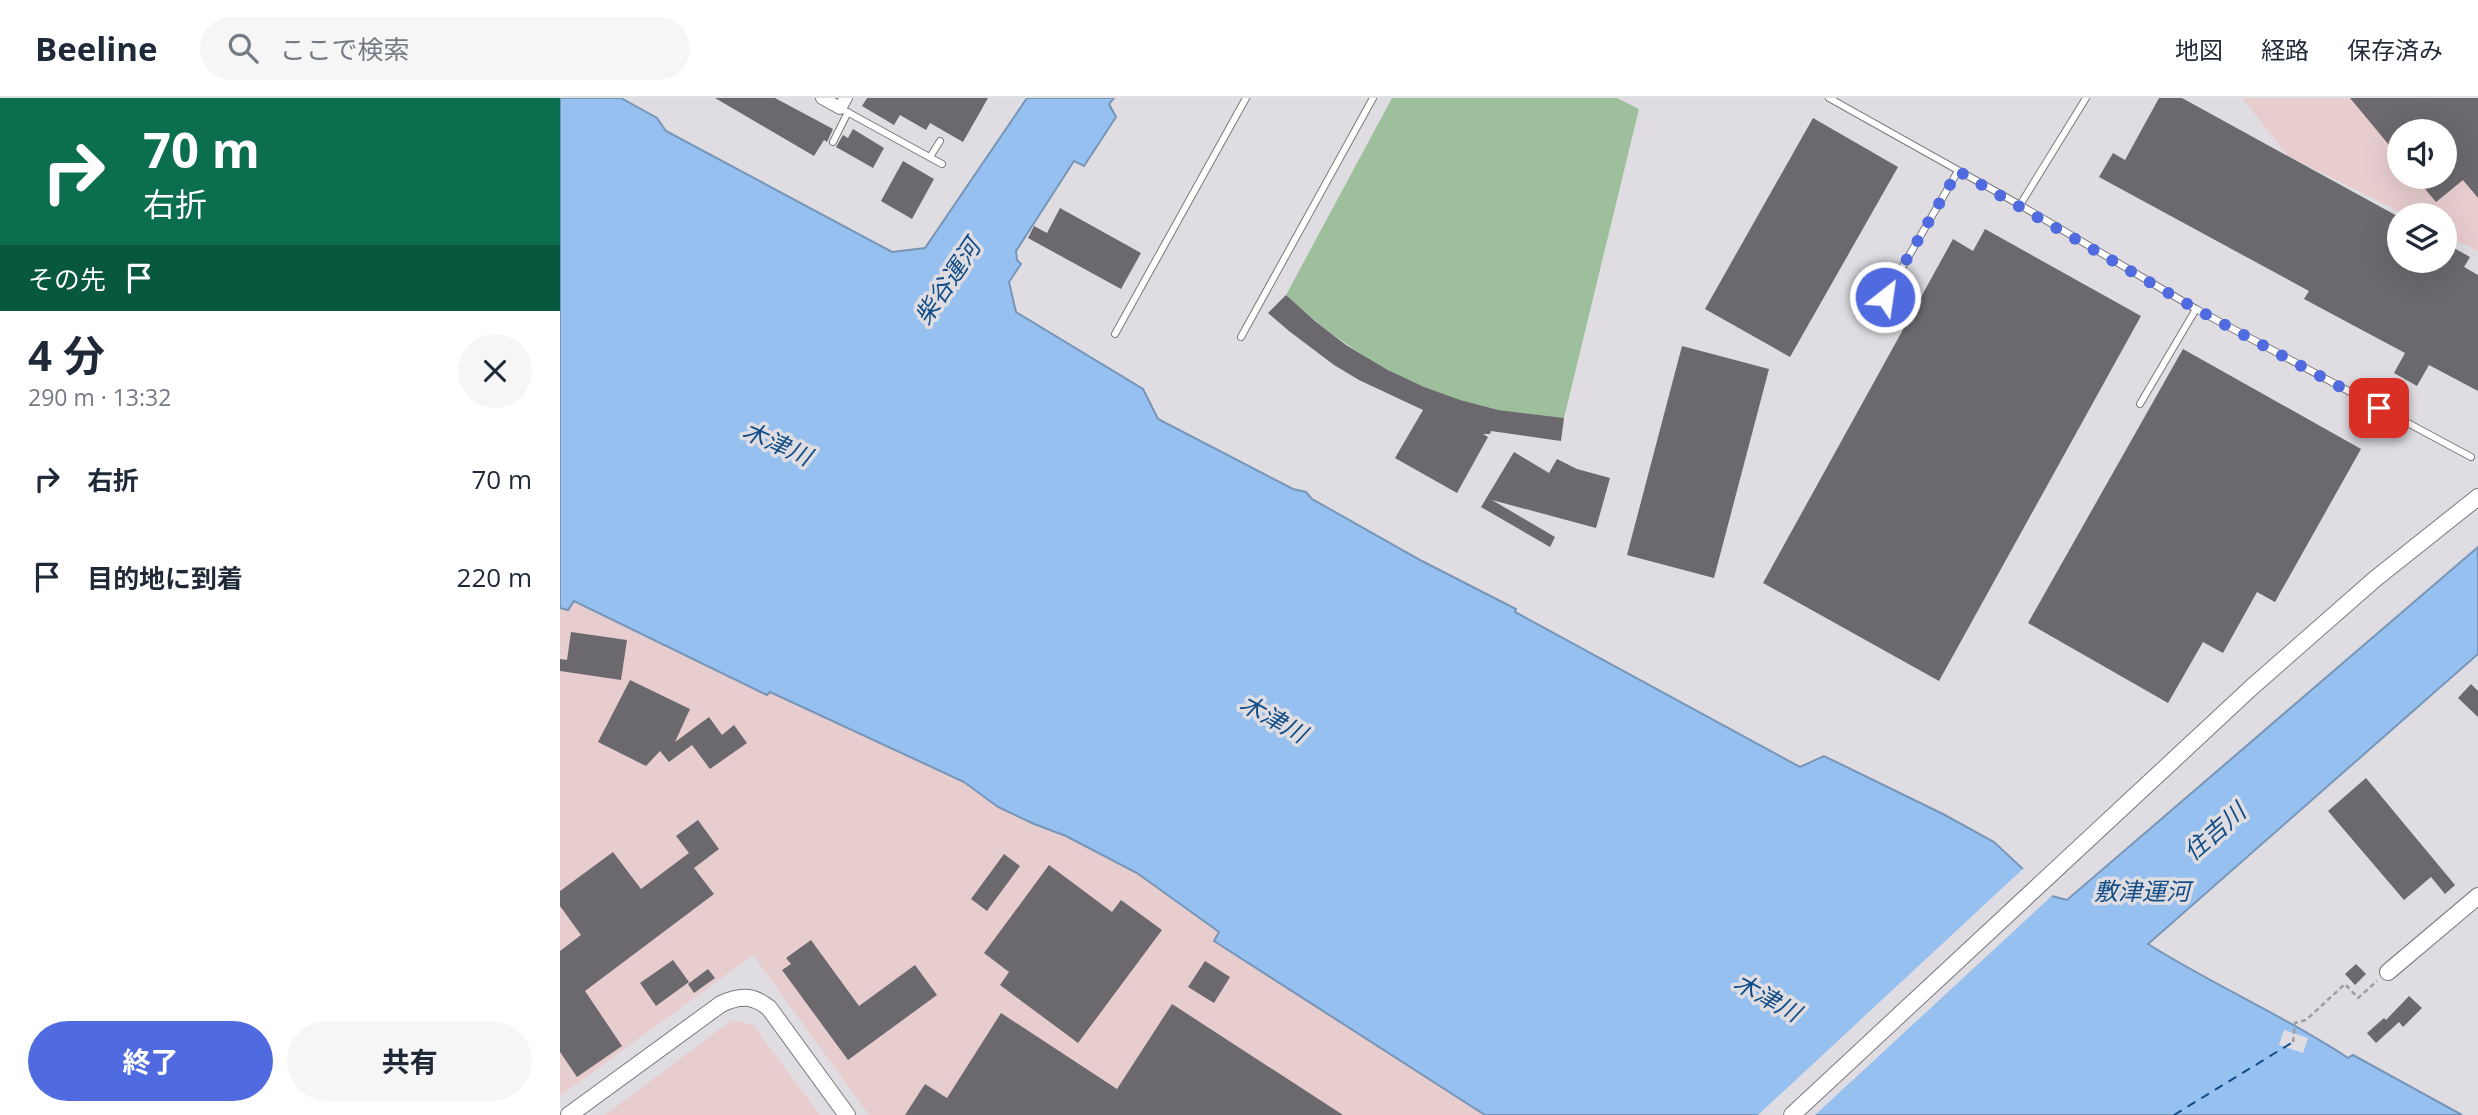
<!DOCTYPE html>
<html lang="ja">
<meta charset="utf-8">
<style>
:root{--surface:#fff;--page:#f6f6f7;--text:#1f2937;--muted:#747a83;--line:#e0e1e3;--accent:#506be0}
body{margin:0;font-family:"Open Sans","Noto Sans JP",sans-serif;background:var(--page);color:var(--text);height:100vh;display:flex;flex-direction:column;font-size:26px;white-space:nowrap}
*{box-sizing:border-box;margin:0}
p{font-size:23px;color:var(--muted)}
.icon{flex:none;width:38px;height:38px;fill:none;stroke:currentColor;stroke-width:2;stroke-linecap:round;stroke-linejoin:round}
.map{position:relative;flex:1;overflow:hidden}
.panel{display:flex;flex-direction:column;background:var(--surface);width:560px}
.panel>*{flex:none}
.guide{background:#0b6e4f;color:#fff;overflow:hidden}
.tools{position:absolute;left:1827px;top:21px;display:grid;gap:14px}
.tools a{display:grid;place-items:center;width:70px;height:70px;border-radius:50%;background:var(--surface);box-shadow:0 7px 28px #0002;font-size:35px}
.pin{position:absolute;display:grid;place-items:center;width:60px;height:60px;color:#fff;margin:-30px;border-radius:14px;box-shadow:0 4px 10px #0006}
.me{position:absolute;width:77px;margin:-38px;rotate:30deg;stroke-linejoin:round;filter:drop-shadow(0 0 5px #0008)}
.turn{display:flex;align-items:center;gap:24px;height:147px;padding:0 28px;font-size:32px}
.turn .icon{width:91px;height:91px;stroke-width:2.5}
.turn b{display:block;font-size:49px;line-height:60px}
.then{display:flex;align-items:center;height:66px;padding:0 28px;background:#0003;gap:14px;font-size:26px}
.round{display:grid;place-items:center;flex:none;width:74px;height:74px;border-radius:37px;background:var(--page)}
.head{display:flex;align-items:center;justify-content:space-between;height:119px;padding:0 28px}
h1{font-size:42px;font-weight:700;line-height:52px}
.action{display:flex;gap:14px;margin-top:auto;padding:14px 28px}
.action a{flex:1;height:80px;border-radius:42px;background:var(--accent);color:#fff;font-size:28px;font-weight:700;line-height:80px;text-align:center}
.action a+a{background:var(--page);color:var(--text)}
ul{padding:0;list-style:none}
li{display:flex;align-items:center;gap:21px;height:98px;padding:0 28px}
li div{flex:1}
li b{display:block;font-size:26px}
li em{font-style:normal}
header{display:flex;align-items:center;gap:42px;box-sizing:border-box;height:98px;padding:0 35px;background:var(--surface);border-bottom:2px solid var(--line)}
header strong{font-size:33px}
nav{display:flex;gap:38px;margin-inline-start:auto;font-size:24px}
.search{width:490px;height:63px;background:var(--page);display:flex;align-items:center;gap:18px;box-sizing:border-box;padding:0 24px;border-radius:38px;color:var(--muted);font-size:26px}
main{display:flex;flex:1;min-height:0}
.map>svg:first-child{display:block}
.industrial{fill:#e8cdcf;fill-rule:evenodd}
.green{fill:#9dbf9c}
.water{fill:#95c0f0;stroke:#7795b7;stroke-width:2}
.pier{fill:#dfdde2}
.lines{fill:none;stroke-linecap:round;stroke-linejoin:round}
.ferry{stroke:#114d87;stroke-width:2;stroke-dasharray:9 7;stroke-linecap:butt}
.building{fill:#6b696e}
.service-casing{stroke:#7b797e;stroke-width:8}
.minor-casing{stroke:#7b797e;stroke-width:14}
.tertiary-casing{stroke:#7b797e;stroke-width:18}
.path{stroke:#9e9da0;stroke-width:2.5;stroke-dasharray:5 3.5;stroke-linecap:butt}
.service{stroke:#fff;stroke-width:6}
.minor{stroke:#fff;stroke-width:12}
.tertiary{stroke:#fff;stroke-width:16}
.route{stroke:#506be0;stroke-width:12;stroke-dasharray:0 21.6}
.labels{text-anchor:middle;stroke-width:7;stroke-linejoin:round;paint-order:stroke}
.water-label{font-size:24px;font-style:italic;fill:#114d87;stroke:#dfdde2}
</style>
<header>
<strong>Beeline</strong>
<div class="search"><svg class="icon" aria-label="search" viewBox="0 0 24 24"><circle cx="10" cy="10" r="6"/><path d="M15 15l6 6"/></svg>ここで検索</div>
<nav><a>地図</a><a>経路</a><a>保存済み</a></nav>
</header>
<main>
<section class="panel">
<div class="guide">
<div class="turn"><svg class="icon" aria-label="right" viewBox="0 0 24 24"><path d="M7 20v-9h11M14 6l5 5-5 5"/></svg><div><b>70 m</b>右折</div></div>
<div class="then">その先<svg class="icon" aria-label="arrive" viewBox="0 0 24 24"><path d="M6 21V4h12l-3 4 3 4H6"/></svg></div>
</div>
<div class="head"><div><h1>4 分</h1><p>290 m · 13:32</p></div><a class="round"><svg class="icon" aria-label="close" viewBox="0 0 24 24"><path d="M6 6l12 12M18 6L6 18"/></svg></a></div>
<ul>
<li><svg class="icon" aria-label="right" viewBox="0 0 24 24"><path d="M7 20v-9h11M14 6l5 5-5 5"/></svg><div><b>右折</b></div><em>70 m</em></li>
<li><svg class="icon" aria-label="arrive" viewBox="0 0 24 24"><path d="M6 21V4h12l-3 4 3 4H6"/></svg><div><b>目的地に到着</b></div><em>220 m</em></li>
</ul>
<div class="action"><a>終了</a><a>共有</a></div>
</section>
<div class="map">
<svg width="1918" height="1017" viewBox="0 0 1918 1017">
<rect width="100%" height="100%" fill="#dfdde2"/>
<g class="industrial">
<path d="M1682,0H1918V153L1885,137V117H1846L1728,58ZM1839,33H1885V79H1839Z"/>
<polygon points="14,504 207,598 210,594 404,685 438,709 473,727 506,738 577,775 658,835 654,843 924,1017 309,1017 193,857 0,998 0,511 8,512"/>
<polygon points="172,922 193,927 260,1017 45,1017"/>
</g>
<path class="green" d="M832,0H1057L1079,11L1004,320C900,320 800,267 726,197Z"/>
<path class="water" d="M0,0H61L97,20L106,33L332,154L365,150L467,0H554L549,6L556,19L524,68L514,63L456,153L457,162L461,166L449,184L456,214L583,291L598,321L733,391L746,394L752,401L862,463L956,511L955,514L1240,669L1264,658L1383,716L1434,744L1492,798L1507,802L1918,449V556L1588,846C1653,887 1725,918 1788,960L1793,957L1902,1017H925L654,843L659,834L577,775L506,738L474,726L438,709L404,684L210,594L207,597L14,503L8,512L0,510Z"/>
<g class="pier">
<polygon points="1465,769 1495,795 1255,1017 1198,1017"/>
<polygon points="1724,932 1748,940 1743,955 1719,947"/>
</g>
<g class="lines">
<polyline class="ferry" points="1614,1017 1733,944"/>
</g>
<g class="building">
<polygon points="155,0 215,0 273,31 267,44 264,42 254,58"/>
<polygon points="307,0 428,0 403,44 370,25 366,32 340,17 334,27 302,8"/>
<polygon points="1599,0 1622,0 1839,119 1839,163 1885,163 1885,145 1910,159 1904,169 1918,177 1918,293 1869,267 1857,288 1834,275 1845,255 1744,201 1749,193 1539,79 1553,55 1565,62"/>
<polygon points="1790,0 1918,0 1918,100 1903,82 1876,104 1855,79 1885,79 1885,33 1839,33 1839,59"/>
<polygon points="1253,20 1338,69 1230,259 1145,211"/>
<polygon points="293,31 324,50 313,70 276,49 283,37 288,40"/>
<polygon points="343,63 374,81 352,121 321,103"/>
<polygon points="500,110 581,155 561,191 468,140 474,128 487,135"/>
<polygon points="1425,131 1581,218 1379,583 1203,485 1393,141 1413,153"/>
<polygon points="726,197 755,223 786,247 828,272 864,289 900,302 938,312 1004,320 1001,343 931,333 930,336 923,336 928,339 897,395 835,360 863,312 799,282 774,267 729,233 708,215"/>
<polygon points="1122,248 1209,271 1154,480 1067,457"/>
<polygon points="1623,251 1801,351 1715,504 1697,494 1663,555 1643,544 1608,605 1468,525"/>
<polygon points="954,354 989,375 997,361 1017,371 1050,380 1036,430 932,402 995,439 990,449 921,409"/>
<polygon points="11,534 67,542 61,582 0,573 0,561 7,562"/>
<polygon points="70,582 130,611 115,644 149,619 162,637 174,627 187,645 150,671 132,647 109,664 100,653 86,668 38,644"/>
<polygon points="1911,586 1918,593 1918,619 1898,600"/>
<polygon points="1806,680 1895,787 1885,796 1871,779 1844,802 1768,713"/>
<polygon points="138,722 159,751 134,770 154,796 25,893 62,948 17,979 0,954 0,853 21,837 0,808 0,793 53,754 81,791 129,755 116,738"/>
<polygon points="444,756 460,768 427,813 411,801"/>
<polygon points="489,767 552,814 561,802 602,832 518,945 440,887 449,874 424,855"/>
<polygon points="251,842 299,908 355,867 377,897 288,962 222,872 231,866 226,860"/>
<polygon points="113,862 129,884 96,908 80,885"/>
<polygon points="645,863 670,879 654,905 628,889"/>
<polygon points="1796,866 1806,876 1795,887 1785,876"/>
<polygon points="148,871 155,880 134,895 128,886"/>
<polygon points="1849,898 1862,910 1843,929 1839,924 1816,945 1807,935 1824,920 1826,922"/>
<polygon points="612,906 783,1017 345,1017 365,986 387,1000 441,915 557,991"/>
</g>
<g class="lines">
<defs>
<g id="service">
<polyline points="1269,0 1460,107 1636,211 1911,359"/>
<polyline points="280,10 382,66"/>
<polyline points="273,44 288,14"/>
<polyline points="370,59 380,43"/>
<polyline points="1460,107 1526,0"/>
<polyline points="1325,199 1398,73"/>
<polyline points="555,236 686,0"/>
<polyline points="681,239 813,0"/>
<polyline points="1580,306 1636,211"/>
</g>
<polyline id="minor" points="262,0 280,10 286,0"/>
<g id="tertiary">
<polyline points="1828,874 1918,798"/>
<path d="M9,1017L161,906C180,897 193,897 209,910L287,1017"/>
<polyline points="1232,1017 1692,589 1815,481 1918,399"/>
</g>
</defs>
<use href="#service" class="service-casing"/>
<use href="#minor" class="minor-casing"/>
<use href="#tertiary" class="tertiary-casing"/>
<polyline class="path" points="1733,944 1735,925 1746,922 1785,886 1798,900 1817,883"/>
<use href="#service" class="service"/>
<use href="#minor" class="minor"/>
<use href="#tertiary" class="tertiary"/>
</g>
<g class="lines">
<polyline class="route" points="1325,199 1398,73 1636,211 1819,310"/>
</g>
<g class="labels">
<g class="water-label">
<text transform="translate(388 184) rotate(-56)" y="8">柴谷運河</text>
<text transform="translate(217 346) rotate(24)" y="8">木津川</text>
<text transform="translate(713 621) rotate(29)" y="8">木津川</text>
<text transform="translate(1655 734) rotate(-41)" y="8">住吉川</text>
<text x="1582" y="802">敷津運河</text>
<text transform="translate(1207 900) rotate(29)" y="8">木津川</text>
</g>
</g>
</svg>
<div class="tools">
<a><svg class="icon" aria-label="sound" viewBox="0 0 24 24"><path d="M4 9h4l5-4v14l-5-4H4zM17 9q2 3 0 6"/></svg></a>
<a><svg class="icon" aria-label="layers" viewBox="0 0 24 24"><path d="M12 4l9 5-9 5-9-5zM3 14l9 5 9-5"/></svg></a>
</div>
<div class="pin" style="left:1819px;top:310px;background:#d93025"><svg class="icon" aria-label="arrive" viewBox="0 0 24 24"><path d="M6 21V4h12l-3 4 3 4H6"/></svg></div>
<svg class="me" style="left:1325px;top:199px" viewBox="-20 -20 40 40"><circle r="17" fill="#506be0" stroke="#fff" stroke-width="3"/><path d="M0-11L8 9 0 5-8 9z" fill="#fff"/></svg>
</div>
</main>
